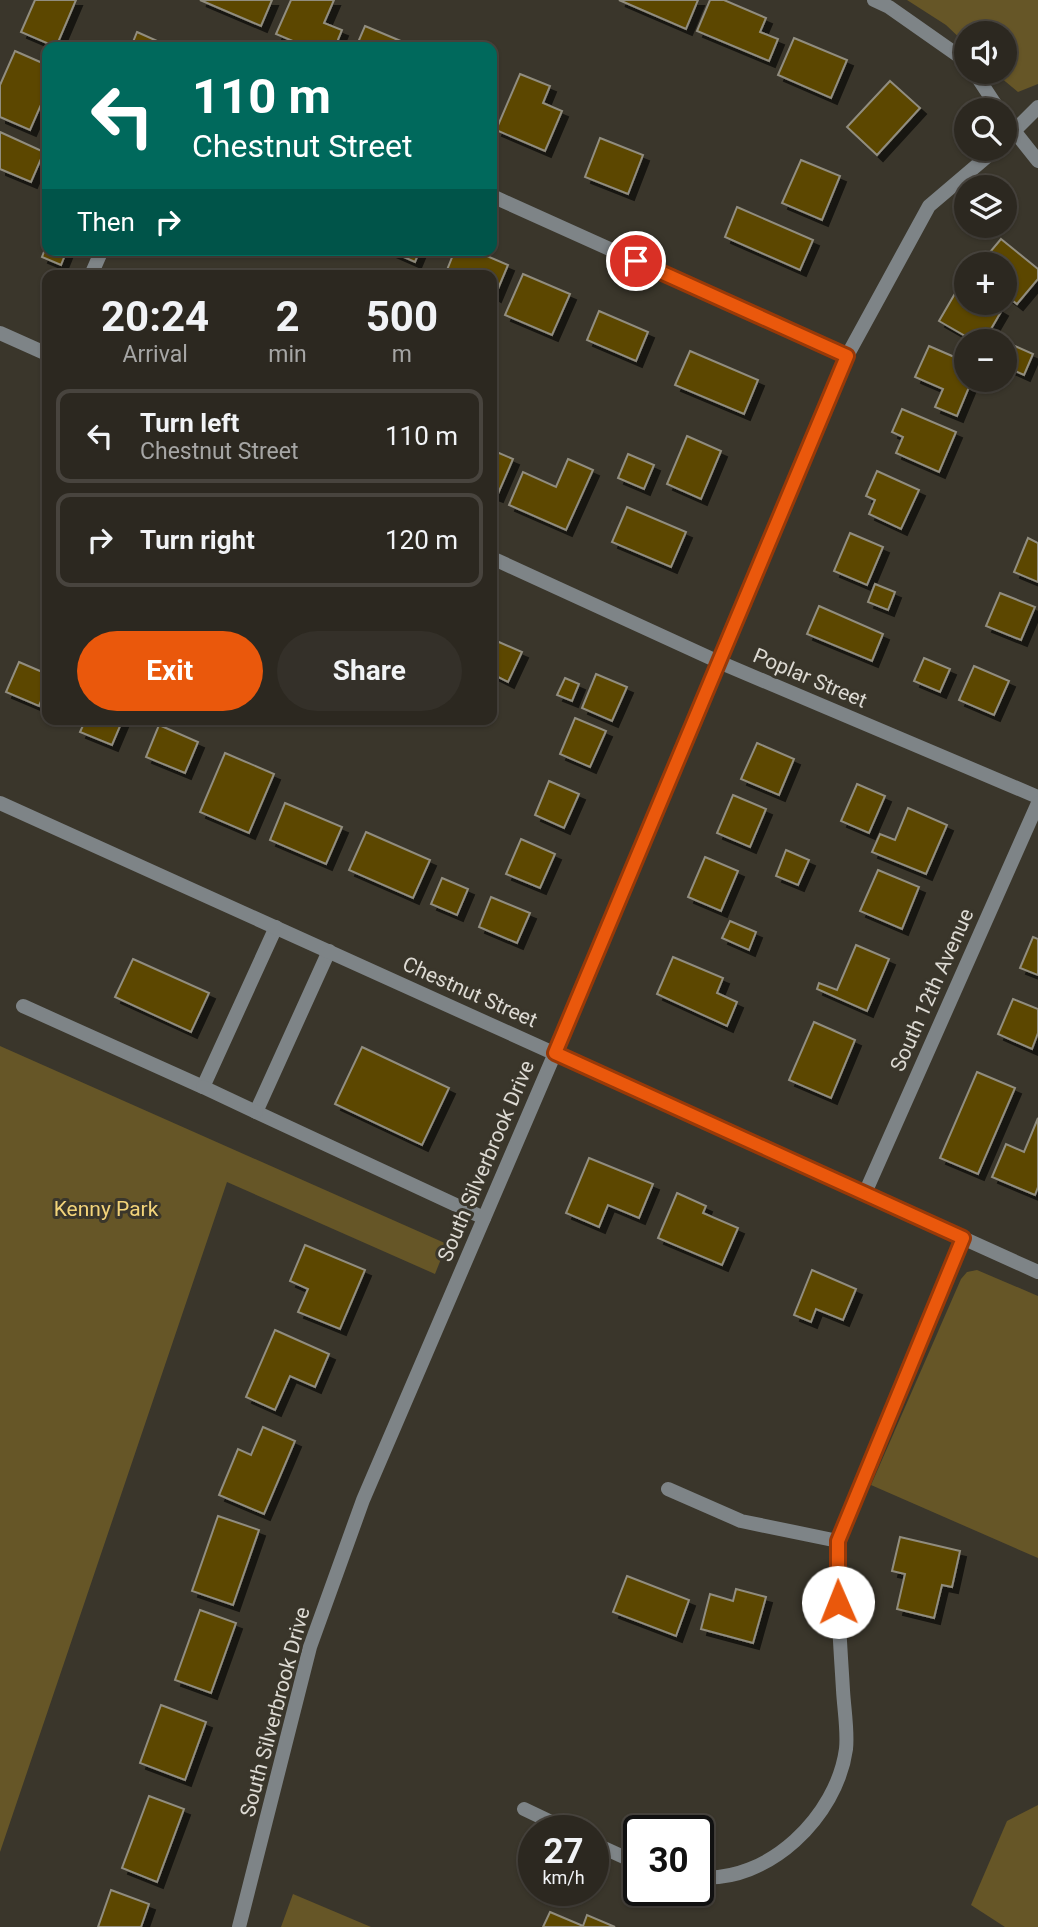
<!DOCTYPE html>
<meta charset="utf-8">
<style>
:root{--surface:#2c2820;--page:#343029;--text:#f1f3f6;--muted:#a6a6a5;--line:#48443e;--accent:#ea580c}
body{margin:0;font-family:Roboto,sans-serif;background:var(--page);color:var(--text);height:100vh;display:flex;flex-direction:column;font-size:26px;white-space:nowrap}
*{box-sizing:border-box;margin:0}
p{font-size:23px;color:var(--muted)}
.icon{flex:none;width:38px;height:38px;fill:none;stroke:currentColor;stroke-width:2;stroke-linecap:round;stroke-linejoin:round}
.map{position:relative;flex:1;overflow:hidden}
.drawer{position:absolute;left:42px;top:270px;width:455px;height:455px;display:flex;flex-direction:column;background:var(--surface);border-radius:14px;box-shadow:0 2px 5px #0004,0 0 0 2px var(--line)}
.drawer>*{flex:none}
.top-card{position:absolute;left:42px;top:42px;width:455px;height:214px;border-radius:14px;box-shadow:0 2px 5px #0004,0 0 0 2px var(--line);background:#00695c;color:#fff;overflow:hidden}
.buttons{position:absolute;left:954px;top:21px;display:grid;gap:14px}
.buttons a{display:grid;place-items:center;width:63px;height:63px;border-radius:50%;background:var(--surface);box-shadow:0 2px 5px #0004,0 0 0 2px var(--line);font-size:35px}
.speed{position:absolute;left:518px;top:1815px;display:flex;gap:14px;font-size:35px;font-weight:700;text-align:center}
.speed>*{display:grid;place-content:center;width:91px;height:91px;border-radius:50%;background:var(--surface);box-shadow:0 2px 5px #0004,0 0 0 2px var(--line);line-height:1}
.speed small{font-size:18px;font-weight:400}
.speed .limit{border:4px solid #111;border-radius:10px;background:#fff;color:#111}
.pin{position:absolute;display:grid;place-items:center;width:60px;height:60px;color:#fff;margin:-30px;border:4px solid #fff;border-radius:50%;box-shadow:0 2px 7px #0007}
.me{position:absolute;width:77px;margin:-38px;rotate:359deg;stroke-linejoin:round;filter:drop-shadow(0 0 5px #0008)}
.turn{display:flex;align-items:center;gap:24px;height:147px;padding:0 35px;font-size:32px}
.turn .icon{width:91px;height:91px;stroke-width:2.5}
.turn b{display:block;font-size:49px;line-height:60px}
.then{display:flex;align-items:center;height:66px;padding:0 35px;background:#0003;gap:14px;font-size:26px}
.eta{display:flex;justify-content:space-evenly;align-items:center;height:119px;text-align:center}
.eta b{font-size:42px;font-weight:700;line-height:49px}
.primary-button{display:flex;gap:14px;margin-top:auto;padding:14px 35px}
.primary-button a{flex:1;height:80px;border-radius:42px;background:var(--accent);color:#fff;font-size:28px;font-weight:700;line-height:80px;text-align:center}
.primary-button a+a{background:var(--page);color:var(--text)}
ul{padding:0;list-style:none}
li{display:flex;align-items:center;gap:21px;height:94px;margin:0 14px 10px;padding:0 21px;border:4px solid var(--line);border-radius:14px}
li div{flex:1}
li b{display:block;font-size:26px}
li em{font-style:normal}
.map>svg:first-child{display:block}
.green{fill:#665627}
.building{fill:#5b4700;stroke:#918d7f;stroke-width:2;filter:url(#shadow)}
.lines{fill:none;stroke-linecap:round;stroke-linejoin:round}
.lane{stroke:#7e8487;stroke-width:14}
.street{stroke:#7e8487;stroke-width:14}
.route-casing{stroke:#983908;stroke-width:18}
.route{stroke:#ea580c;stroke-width:12}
.labels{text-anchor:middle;stroke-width:6;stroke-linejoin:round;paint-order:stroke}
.street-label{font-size:21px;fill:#dddad3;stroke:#3a362b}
.park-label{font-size:21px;fill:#f3d47a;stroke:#3a362b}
</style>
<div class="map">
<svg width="1038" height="1927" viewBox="0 0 1038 1927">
<defs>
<filter id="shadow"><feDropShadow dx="6" dy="6" stdDeviation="0" flood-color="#0009"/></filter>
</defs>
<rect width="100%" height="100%" fill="#3a362b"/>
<g class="green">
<polygon points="907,0 1038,0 1038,84 1018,92 994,72 1004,72 1004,33 966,33 966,44 946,25"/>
<polygon points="0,1046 447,1244 435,1274 227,1182 0,1852"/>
<polygon points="977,1270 1038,1296 1038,1558 871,1485 961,1279 967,1272"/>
<polygon points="1038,1805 1038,1927 1005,1927 971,1905 1007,1821"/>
<polygon points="293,1894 371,1927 281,1927"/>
</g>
<g class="building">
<polygon points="35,0 76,0 56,47 21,32"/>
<polygon points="200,0 272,0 261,26"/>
<polygon points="291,0 334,0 324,23 342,30 335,47 307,47 276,34"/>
<polygon points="619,0 698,0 686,29"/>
<polygon points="710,0 724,0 766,18 760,32 778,39 769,61 697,31"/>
<polygon points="365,26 415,47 356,47"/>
<polygon points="137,32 164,44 163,47 131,47"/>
<polygon points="794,38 847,60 831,98 778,75"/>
<polygon points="15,51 47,65 47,91 30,130 0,117 0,85"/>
<polygon points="520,74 550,86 543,103 562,111 545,151 496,130"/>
<polygon points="890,81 920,108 877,155 847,127"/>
<polygon points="0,132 44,152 31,182 0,169"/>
<polygon points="600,138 643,155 628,194 585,177"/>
<polygon points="801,160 840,176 822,220 782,203"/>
<polygon points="737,207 813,240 800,270 725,237"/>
<polygon points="1001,239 1038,269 1038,279 1017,304 1004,294 1004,264 980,264"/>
<polygon points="47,244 47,250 67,250 61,265 42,257"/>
<polygon points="388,250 420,250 415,262"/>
<polygon points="455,250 473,250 508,265 495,296 492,294 492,275 445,275"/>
<polygon points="523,274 570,294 552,335 505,315"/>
<polygon points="960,285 966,289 966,303 990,303 1002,310 984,341 974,341 939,321"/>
<polygon points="599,311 648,332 636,361 587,340"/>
<polygon points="1006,342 1033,354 1024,375 1004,366"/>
<polygon points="929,346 966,362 966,380 972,380 957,416 935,407 943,389 915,377"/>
<polygon points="690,351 758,380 744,414 675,385"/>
<polygon points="902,409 956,432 939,472 896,453 903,437 892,432"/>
<polygon points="687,436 721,451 701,499 667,484"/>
<polygon points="492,450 513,459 497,496 492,494"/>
<polygon points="628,454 654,465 644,489 618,478"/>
<polygon points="568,459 593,470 566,530 509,505 523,472 556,487"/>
<polygon points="877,471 919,490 901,529 869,514 875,500 866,496"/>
<polygon points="627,507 686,532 671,567 612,542"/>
<polygon points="850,533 883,547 867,585 834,571"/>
<polygon points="1028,538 1038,543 1038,582 1014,572"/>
<polygon points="875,584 895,592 888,610 868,602"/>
<polygon points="1000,593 1035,607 1021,640 986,626"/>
<polygon points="819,606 883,634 872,661 807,634"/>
<polygon points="492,639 522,652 508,682 492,674"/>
<polygon points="924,658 950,669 940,692 914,681"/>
<polygon points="19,662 47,674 47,687 39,706 6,692"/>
<polygon points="974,666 1009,681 994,715 959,700"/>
<polygon points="596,674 627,687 612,721 582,708"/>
<polygon points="565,678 579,684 572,701 557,695"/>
<polygon points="575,718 606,731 590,767 560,754"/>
<polygon points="86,719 123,719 112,745 80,732"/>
<polygon points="159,725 198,742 185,773 146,757"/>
<polygon points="757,743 794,759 779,795 741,779"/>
<polygon points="225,753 274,774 249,833 200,812"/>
<polygon points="549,781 579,794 564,828 535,815"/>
<polygon points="857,784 885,796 869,833 841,821"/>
<polygon points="733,795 766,809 750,847 717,833"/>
<polygon points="285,803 342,827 326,864 270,840"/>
<polygon points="908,808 947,825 926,874 872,852 880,834 895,840"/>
<polygon points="366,832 430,860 413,898 349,870"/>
<polygon points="521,839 555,854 540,888 506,874"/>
<polygon points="786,850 809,860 798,885 776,876"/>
<polygon points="705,857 738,871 721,911 688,897"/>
<polygon points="878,870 919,887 902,929 860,911"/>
<polygon points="442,878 468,889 457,915 431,904"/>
<polygon points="491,897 530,913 517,943 479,927"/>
<polygon points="730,921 756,932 749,950 722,938"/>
<polygon points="1033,937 1038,939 1038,975 1020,968"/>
<polygon points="856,945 889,959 867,1011 817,989 819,983 837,990"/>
<polygon points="673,957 723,978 717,993 737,1002 727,1026 657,994"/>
<polygon points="133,959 209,993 191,1032 115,997"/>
<polygon points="1013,999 1038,1009 1038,1033 1032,1049 998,1034"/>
<polygon points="814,1022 855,1040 831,1098 789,1080"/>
<polygon points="362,1047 449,1088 422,1145 335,1104"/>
<polygon points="977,1072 1015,1088 978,1174 940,1158"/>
<polygon points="1038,1118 1038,1187 1035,1195 992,1177 1006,1144 1024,1152"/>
<polygon points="589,1158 653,1184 639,1218 608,1205 599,1227 566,1213"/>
<polygon points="677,1193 706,1206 703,1213 738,1228 722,1265 658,1238"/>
<polygon points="305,1245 365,1270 340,1329 298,1312 308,1289 290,1281"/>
<polygon points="812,1270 856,1289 843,1320 816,1309 811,1322 794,1315"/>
<polygon points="275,1330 329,1354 315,1387 290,1376 275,1410 246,1397"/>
<polygon points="263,1427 295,1441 264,1514 219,1495 238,1449 251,1455"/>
<polygon points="218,1516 259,1530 233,1605 192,1591"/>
<polygon points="900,1537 960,1551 952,1587 942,1585 934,1618 897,1609 905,1574 892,1571"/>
<polygon points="627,1576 689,1600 676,1636 613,1612"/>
<polygon points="736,1589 766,1597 753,1643 701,1629 710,1594 733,1601"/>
<polygon points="200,1610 236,1623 211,1693 175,1680"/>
<polygon points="161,1705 206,1722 185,1780 140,1763"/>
<polygon points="149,1796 184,1809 157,1882 122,1868"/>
<polygon points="111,1890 149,1904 141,1927 98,1927"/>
<polygon points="550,1912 583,1926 587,1915 615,1927 543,1927"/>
</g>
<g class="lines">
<g class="lane">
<polyline points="329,951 256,1112 484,1218"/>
<polyline points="23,1006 203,1087 276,927"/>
<polyline points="203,1087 256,1112"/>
</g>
<g class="street">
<polyline points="874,0 889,7 966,61"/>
<polyline points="974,72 999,110"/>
<polyline points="1004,118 1038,161"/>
<polyline points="1004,141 1038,107"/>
<polyline points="492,196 847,356"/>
<polyline points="91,275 102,250"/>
<polyline points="0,333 47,354"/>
<polyline points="492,558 719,662 1038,797"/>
<polyline points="0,803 1038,1272"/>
<polyline points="865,1193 1038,803"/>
<polyline points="668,1489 741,1521 838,1541"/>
<polyline points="524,1809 568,1830"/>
<polyline points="593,1843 639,1864"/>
<path d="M698,1877C768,1884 837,1816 846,1749C848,1731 844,1709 843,1690C840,1640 836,1591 838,1541L963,1238"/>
<polyline points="239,1927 310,1647 363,1500 555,1053 847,356 929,206 996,149"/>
</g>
</g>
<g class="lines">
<defs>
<polyline id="route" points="636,261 847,356 555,1053 963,1238 838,1541 838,1602"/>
</defs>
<use href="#route" class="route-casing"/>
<use href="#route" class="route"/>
</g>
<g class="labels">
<g class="street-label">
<text transform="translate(810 678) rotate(23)" y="7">Poplar Street</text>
<text transform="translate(932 990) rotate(-66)" y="7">South 12th Avenue</text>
<text transform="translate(470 992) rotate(24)" y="7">Chestnut Street</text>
<text transform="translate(486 1161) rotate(-67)" y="7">South Silverbrook Drive</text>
<text transform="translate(275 1712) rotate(-75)" y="7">South Silverbrook Drive</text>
</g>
<g class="park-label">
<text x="106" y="1216">Kenny Park</text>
</g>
</g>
</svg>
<div class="buttons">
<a><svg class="icon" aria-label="sound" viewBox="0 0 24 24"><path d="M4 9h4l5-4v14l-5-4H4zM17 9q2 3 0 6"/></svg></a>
<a><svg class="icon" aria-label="search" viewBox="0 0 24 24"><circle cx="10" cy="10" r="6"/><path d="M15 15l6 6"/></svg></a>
<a><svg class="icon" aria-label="layers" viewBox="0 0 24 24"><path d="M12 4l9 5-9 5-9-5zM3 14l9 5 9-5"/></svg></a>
<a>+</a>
<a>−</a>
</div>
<div class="speed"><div>27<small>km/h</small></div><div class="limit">30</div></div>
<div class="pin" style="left:636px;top:261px;background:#d93025"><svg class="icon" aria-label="arrive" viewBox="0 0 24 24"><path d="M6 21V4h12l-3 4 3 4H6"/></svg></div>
<svg class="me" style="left:838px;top:1602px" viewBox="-20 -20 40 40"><circle r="19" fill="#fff"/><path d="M0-13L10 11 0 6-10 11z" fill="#ea580c"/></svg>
<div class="top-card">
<div class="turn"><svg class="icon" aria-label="left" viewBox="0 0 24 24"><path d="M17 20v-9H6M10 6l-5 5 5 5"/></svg><div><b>110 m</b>Chestnut Street</div></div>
<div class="then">Then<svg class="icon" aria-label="right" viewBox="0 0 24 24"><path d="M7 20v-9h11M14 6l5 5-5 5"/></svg></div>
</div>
<section class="drawer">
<div class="eta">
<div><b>20:24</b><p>Arrival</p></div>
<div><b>2</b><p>min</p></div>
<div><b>500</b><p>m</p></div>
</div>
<ul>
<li><svg class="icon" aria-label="left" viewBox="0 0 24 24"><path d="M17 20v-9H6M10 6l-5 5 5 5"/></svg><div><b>Turn left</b><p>Chestnut Street</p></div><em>110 m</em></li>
<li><svg class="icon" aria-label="right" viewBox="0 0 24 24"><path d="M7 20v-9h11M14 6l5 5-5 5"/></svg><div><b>Turn right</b></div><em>120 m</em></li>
</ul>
<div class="primary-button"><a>Exit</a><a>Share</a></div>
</section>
</div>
